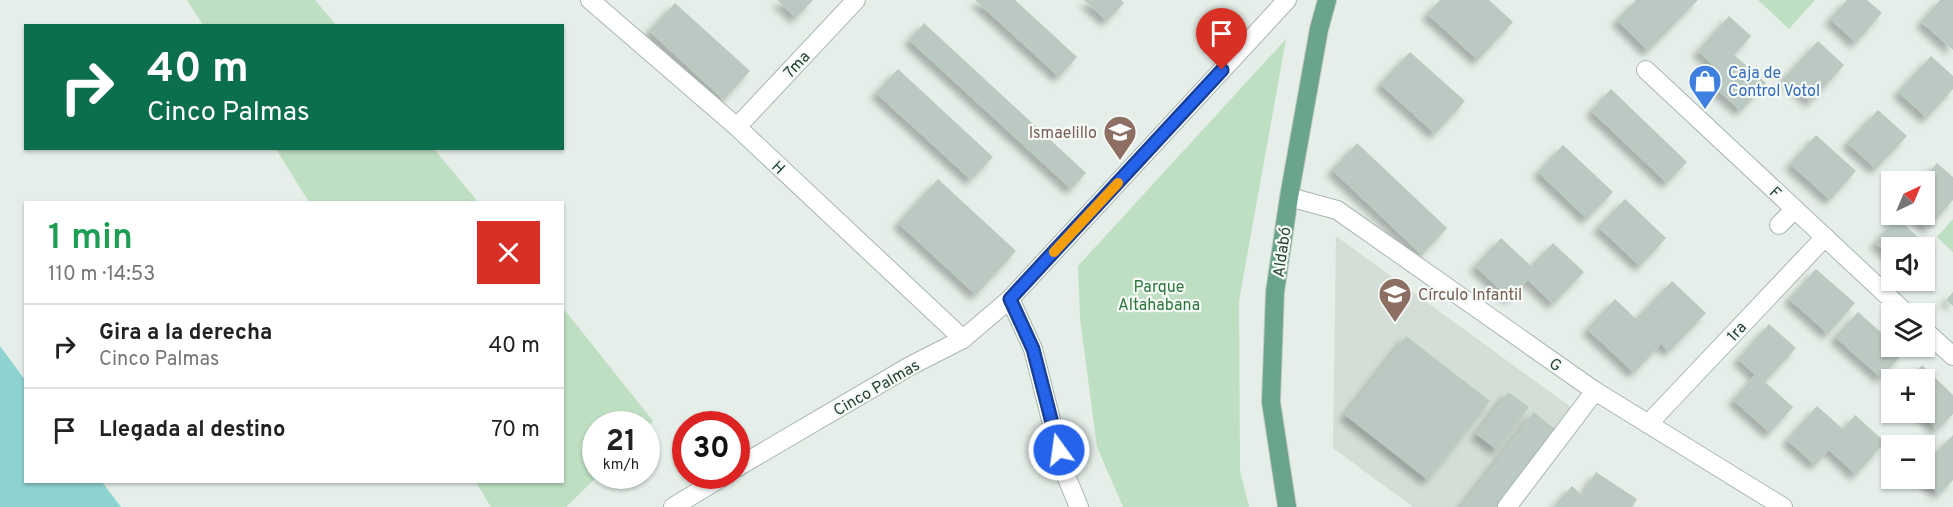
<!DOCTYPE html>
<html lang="es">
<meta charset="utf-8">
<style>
:root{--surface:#fff;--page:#f6f6f6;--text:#222;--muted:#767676;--line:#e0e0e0}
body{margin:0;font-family:Overpass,sans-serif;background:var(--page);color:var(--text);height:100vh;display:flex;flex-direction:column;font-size:22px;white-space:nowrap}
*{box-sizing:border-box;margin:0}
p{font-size:20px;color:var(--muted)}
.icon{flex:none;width:33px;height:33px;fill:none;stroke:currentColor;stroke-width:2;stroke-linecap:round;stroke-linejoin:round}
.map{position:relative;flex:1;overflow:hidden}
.drawer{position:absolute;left:24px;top:201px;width:540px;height:282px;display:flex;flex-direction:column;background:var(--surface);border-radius:0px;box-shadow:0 2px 4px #0004}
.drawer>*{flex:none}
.guide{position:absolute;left:24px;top:24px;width:540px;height:126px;border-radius:0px;box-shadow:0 2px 4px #0004;background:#0b6e4f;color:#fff;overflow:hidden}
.needle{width:39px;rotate:44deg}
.buttons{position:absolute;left:1881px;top:171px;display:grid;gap:12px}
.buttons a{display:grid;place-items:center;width:54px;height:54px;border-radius:0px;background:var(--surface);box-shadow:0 2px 4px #0004;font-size:30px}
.speed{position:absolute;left:582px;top:411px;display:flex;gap:12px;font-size:30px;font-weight:700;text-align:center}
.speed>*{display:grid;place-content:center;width:78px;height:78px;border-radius:50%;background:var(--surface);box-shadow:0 2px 4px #0004;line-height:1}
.speed small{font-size:15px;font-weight:400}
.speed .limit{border:9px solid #d22;background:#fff;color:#111}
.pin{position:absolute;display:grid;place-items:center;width:51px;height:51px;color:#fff;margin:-62px -26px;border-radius:50% 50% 50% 0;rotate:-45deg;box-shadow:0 0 6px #0007}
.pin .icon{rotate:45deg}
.me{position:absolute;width:66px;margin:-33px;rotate:346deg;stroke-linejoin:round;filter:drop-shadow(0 0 4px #0008)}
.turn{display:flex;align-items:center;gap:21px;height:126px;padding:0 24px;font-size:27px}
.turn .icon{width:78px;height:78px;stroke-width:2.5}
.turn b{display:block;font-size:42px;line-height:51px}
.round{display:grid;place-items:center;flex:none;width:63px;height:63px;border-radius:0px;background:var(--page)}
.overview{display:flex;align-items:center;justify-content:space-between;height:102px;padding:0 24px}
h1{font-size:36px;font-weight:600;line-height:45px;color:#1e9e55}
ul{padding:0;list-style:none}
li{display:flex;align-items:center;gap:18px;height:84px;padding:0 24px;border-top:2px solid var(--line)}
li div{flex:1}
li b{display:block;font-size:22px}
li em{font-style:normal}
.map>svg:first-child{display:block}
.built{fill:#d3ded7}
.green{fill:#bedfc1}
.water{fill:#8dd3d2}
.building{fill:#bac9c1;filter:url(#shadow)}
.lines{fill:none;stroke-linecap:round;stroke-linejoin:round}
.minor-casing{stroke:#a7b7ae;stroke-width:20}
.major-casing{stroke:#c2cac6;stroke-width:20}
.minor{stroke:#fff;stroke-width:18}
.major{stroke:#69a48b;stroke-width:18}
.route-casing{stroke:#184099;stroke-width:15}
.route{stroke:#2563eb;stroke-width:10}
.slow{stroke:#f59e0b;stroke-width:10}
.labels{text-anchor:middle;stroke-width:4.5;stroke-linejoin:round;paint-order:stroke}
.street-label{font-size:16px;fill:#244134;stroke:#f6faf7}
.shop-label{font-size:16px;fill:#366cbe;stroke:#f6faf7;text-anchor:start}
.education-label{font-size:16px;fill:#785e54;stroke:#f6faf7;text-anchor:end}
.park-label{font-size:16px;fill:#2d783d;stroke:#f6faf7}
</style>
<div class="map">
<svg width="1953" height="507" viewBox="0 0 1953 507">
<defs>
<filter id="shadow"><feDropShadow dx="-5.5" dy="5.5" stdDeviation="3" flood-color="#0004"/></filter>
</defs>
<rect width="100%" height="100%" fill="#e5eee8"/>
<polygon class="built" points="1336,236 1576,411 1505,507 1413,507 1333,448"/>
<g class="green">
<polygon points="187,0 315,0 336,25 203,25"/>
<polygon points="1758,0 1815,0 1789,29"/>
<polygon points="1286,39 1239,301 1240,471 1249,507 1123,507 1097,447 1080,318 1078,266"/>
<polygon points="276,149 434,149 478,202 309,202"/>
<polygon points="1953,219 1953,252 1937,237"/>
<polygon points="563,308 653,421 647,428 646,424 596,424 596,476 598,476 566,507 491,507 476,482 562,482"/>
</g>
<polygon class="water" points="0,346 25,380 26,482 102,482 121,507 0,507"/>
<g class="building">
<polygon points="777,0 813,0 796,18"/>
<polygon points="975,0 1015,0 1077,57 1059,77"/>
<polygon points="1084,0 1121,0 1124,3 1107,21"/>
<polygon points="1440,0 1489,0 1513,22 1478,60 1427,14"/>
<polygon points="1636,0 1698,0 1648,51 1617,20"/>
<polygon points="1847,0 1867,0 1882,13 1856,43 1830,19"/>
<polygon points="1940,0 1953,0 1953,50 1921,22"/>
<polygon points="675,3 750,71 724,100 649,31"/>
<polygon points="1729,16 1751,36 1734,55 1766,83 1741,111 1707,81 1717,69 1698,51"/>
<polygon points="924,23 1086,173 1071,189 909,40"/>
<polygon points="1818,41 1844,65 1811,102 1784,78"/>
<polygon points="1410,52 1465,101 1435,134 1380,84"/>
<polygon points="1931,56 1953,76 1953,89 1927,118 1898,92"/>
<polygon points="898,69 993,157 971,180 876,93"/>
<polygon points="1611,89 1687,162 1667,183 1591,111"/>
<polygon points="1878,110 1907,136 1876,169 1847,143"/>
<polygon points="1816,135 1856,171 1830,200 1790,164"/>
<polygon points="1357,143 1447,228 1422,255 1332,170"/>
<polygon points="1563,145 1613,192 1587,219 1538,172"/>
<polygon points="1937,163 1953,177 1953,200 1928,229 1912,214 1924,214 1924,182 1921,182"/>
<polygon points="938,179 1016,251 976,295 898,223"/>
<polygon points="1625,199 1666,238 1640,266 1598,227"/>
<polygon points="1897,218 1936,253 1924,266 1924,248 1892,248 1892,257 1875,243"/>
<polygon points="1501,238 1531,266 1553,243 1584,272 1553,304 1528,280 1510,299 1475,266"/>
<polygon points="1816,269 1855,303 1828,334 1789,299"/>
<polygon points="1672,281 1706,313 1669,352 1661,344 1634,373 1587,329 1615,299 1636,319"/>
<polygon points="1953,292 1953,306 1946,300"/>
<polygon points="1858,312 1892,342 1892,346 1896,346 1903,353 1881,378 1835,337"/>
<polygon points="1769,324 1796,348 1765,382 1793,407 1770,433 1733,400 1755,375 1738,359"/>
<polygon points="1406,336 1490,401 1428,480 1345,415"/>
<polygon points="1922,365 1953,395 1953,414 1937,430 1919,412 1924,412 1924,380 1908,380"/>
<polygon points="1508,392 1529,407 1497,450 1476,434"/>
<polygon points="1817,406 1843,429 1855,415 1885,442 1856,475 1829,450 1815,465 1787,440"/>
<polygon points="1534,412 1555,429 1496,507 1461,507"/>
<polygon points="1953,435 1953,480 1939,494 1924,480 1924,465"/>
<polygon points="1596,472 1637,499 1632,507 1554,507 1572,486 1582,495"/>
</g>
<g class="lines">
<defs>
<g id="minor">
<polyline points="590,0 737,127 963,339"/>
<polyline points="1646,70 1907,314"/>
<polyline points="737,127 856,0"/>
<polyline points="1289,197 1337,210 1595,391 1783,507"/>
<polyline points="1779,225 1795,209"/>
<polyline points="1010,299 1033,349 1064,471 1079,507"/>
<polyline points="1924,330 1953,356"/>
<polyline points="1648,424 1825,237"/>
<polyline points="736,468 910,366 963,339 1010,299 1287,0"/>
<polyline points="673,507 724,476"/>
<polyline points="1507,507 1595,391"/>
</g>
<polyline id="major" points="1287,507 1271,402 1275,292 1289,197 1319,29 1327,0"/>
</defs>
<use href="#minor" class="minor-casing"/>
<use href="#major" class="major-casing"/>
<use href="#minor" class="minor"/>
<use href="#major" class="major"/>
</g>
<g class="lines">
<defs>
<polyline id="route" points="1059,450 1033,349 1010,299 1222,70"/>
</defs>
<use href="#route" class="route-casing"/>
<use href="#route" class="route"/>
<polyline class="slow" points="1054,252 1118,183"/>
</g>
<defs>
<symbol id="shop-pin" viewBox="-11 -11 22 30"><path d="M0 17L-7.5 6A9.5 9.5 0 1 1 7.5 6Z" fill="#3f7fe0" stroke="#f6faf7"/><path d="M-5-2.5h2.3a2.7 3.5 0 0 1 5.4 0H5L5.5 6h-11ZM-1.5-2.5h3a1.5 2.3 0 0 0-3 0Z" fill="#fff"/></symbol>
<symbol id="school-pin" viewBox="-11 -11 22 30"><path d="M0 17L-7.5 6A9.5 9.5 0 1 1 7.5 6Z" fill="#8d6e63" stroke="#f6faf7"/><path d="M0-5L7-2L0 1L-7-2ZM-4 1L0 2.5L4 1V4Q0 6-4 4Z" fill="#fff"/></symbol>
</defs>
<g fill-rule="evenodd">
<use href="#shop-pin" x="1686" y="62" width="38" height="52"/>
<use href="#school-pin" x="1101" y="113" width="38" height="52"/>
<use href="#school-pin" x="1376" y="275" width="38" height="52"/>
</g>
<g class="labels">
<g class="street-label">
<text transform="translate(796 64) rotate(-47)" y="6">7ma</text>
<text transform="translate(779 167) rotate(43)" y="6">H</text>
<text transform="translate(1776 192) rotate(43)" y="6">F</text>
<text transform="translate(1281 252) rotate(-82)" y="6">Aldabó</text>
<text transform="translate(1736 331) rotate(-47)" y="6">1ra</text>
<text transform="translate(1556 364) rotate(35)" y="6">G</text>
<text transform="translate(876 387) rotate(-30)" y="6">Cinco Palmas</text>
</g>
<g class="shop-label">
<text x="1728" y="78">Caja de<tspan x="1728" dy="18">Control Votol</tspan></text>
</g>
<g class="education-label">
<text x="1097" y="138">Ismaelillo</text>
<text x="1418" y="300" text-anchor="start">Círculo Infantil</text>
</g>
<g class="park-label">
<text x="1159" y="292">Parque<tspan x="1159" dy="18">Altahabana</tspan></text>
</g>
</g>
</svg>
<div class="buttons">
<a><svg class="needle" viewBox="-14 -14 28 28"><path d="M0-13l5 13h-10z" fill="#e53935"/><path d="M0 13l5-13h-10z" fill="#767676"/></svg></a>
<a><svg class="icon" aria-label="sound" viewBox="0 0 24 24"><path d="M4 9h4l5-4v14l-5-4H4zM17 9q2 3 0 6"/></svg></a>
<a><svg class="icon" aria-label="layers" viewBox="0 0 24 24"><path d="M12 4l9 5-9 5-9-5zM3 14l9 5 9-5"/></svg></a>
<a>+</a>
<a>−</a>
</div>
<div class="speed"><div>21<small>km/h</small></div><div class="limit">30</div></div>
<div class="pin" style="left:1222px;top:70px;background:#d93025"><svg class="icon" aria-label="arrive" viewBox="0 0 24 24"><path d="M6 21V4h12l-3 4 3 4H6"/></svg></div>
<svg class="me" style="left:1059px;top:450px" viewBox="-20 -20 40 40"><circle r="17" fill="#2563eb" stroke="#fff" stroke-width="3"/><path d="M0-11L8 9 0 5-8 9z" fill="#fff"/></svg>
<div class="guide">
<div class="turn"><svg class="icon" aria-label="right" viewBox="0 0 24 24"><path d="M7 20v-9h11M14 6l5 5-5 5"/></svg><div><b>40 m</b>Cinco Palmas</div></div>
</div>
<section class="drawer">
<div class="overview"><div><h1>1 min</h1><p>110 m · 14:53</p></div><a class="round" style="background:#d93025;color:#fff"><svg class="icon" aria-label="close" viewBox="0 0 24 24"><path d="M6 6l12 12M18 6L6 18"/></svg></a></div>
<ul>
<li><svg class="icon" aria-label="right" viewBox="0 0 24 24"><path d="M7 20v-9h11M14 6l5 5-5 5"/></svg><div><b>Gira a la derecha</b><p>Cinco Palmas</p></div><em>40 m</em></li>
<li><svg class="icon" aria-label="arrive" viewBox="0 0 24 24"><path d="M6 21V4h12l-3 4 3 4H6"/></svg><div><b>Llegada al destino</b></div><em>70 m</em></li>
</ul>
</section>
</div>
